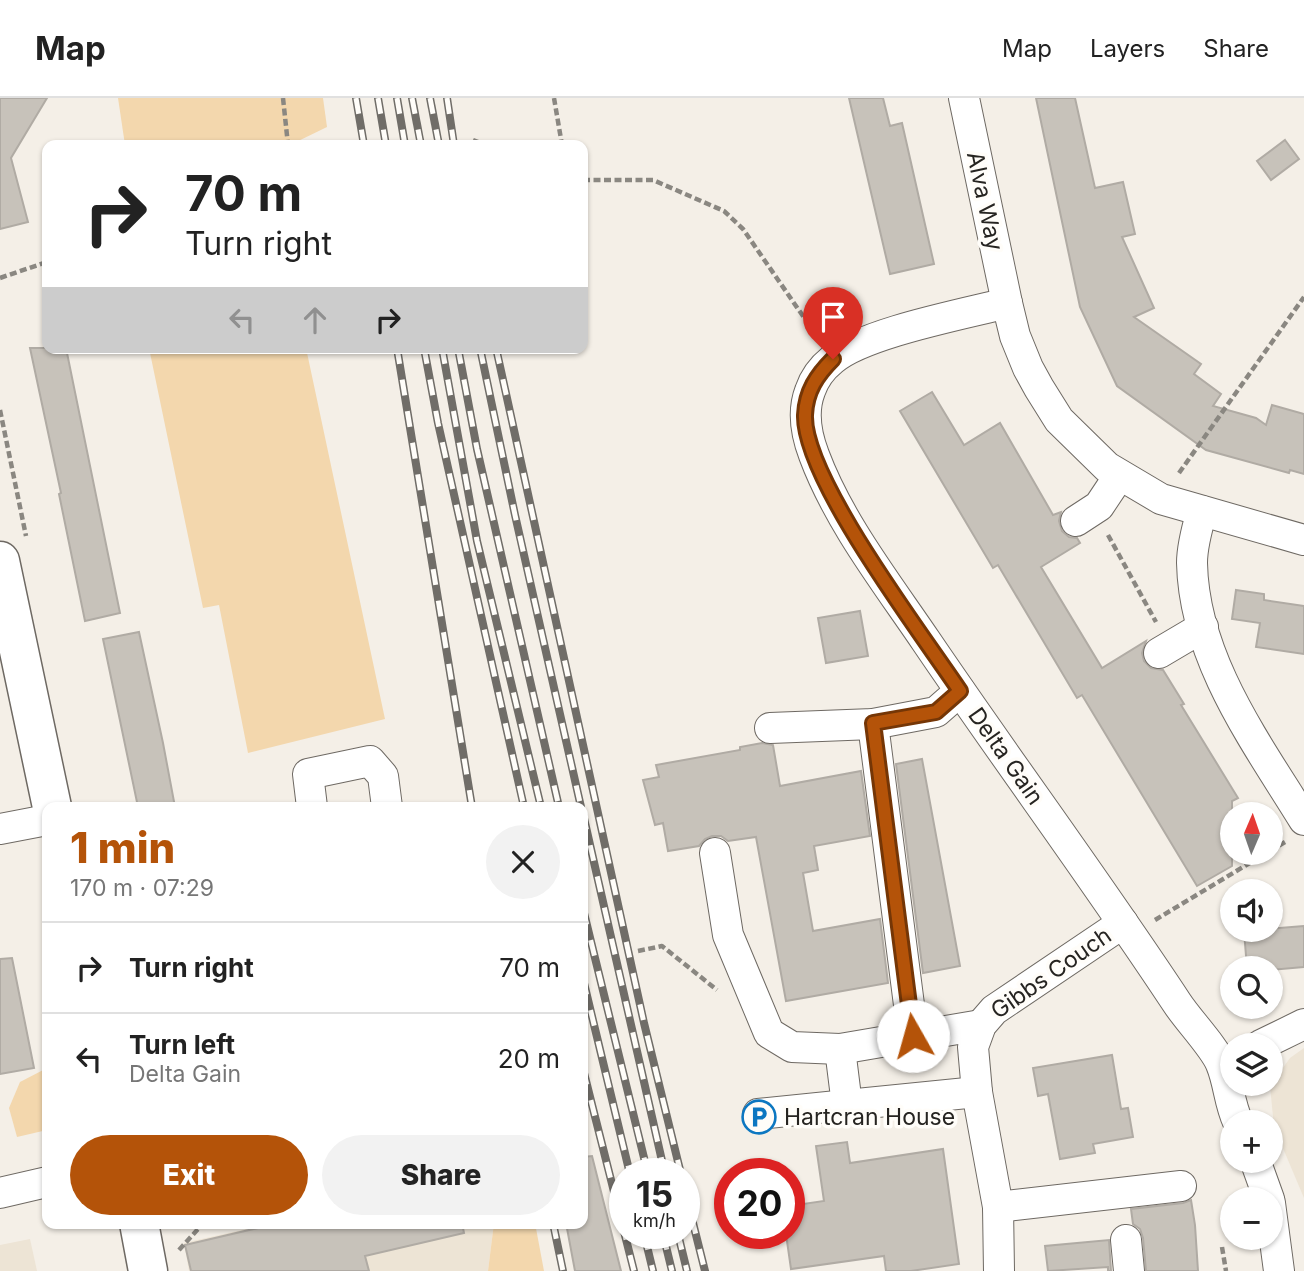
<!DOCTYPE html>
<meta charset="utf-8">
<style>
:root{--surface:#fff;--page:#f2f2f2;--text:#222;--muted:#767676;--line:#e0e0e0;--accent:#b45309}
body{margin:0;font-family:Inter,sans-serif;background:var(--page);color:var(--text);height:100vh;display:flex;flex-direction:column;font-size:26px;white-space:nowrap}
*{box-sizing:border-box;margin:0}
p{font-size:23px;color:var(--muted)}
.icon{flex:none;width:38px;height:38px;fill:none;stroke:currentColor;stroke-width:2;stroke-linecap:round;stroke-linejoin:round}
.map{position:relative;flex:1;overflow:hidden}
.panel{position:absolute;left:42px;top:704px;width:546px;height:427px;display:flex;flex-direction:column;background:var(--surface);border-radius:14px;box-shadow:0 2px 5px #0004}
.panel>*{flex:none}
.top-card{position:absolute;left:42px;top:42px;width:546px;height:214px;border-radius:14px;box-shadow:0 2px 5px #0004;background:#fff;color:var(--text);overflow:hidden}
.needle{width:46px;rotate:2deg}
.buttons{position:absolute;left:1220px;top:704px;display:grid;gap:14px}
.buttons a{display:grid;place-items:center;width:63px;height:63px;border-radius:50%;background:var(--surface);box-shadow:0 2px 5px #0004;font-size:35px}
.speed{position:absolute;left:609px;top:1060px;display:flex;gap:14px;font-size:35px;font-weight:700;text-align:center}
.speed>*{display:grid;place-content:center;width:91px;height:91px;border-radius:50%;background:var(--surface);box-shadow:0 2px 5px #0004;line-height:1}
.speed small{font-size:18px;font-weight:400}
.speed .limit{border:10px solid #d22;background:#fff;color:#111}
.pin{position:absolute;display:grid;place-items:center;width:60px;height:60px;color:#fff;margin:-72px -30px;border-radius:50% 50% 50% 0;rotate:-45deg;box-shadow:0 0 7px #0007}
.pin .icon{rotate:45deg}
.me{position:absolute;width:77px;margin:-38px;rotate:353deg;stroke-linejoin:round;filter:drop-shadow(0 0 5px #0008)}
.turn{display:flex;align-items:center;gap:24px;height:147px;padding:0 28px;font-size:32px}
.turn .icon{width:91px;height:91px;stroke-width:2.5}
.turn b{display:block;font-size:49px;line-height:60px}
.lanes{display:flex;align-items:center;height:66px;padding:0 28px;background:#0003;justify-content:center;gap:35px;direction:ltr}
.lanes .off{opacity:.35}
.round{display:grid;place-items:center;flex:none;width:74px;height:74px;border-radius:37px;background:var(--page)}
.head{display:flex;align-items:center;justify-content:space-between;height:119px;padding:0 28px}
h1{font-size:42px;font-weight:800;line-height:52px;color:var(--accent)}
.cta{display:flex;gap:14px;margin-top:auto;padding:14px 28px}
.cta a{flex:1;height:80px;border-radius:42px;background:var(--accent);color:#fff;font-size:28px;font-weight:800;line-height:80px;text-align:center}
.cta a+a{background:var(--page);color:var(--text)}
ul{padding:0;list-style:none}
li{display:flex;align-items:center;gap:21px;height:91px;padding:0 28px;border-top:2px solid var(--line)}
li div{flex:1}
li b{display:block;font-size:26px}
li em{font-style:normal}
header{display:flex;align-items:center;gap:42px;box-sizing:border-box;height:98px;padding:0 35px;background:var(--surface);border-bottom:2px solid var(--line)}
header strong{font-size:33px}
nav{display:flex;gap:38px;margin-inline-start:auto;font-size:24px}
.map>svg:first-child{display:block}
.built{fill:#ede4d5}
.green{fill:#f3d7ad}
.building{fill:#c7c2ba;stroke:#b0aba4;stroke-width:2}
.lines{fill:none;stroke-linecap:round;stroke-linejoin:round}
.minor-casing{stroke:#6e6963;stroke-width:32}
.major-casing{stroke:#6e6963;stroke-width:41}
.path{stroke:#8a8781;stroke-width:4.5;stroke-dasharray:7 3.5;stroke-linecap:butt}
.minor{stroke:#fff;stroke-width:30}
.major{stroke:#fff;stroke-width:38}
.rail-casing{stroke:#706d68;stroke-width:8}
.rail{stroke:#fffdf9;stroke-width:5;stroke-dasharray:16;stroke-linecap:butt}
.route-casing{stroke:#753606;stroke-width:18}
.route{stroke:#b45309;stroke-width:12}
.labels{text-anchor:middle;stroke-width:7;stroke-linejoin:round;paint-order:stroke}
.street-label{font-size:23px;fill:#262421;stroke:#fffdf9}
.poi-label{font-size:23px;fill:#262421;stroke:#fffdf9;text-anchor:start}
</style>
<header>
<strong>Map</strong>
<nav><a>Map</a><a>Layers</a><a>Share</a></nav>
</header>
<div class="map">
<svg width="1304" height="1173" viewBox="0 0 1304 1173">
<rect width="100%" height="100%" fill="#f4efe7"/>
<g class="built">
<polygon points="1304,950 1304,1100 1274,1029 1270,988 1290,960"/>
<polygon points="272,1125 494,1125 488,1173 189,1173 184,1145"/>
<polygon points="30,1141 37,1173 0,1173 0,1147"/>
</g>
<g class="green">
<polygon points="118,0 323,0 327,29 290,47 125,47"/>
<polygon points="149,250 306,250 385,621 248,655 219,507 203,510"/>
<polygon points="47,970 47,1032 17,1039 9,1010 20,984"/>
<polygon points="494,1125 535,1125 544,1173 488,1173"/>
</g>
<g class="building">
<polygon points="0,0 47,0 11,60 28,124 0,131"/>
<polygon points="849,0 883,0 890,28 902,25 934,166 890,176"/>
<polygon points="1036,0 1075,0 1095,90 1123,84 1135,136 1122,139 1154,210 1134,219 1201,266 1194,276 1221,296 1213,308 1256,320 1266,327 1272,307 1304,316 1304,376 1290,372 1289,375 1206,352 1117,288 1080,209"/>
<polygon points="1285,42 1299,61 1271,82 1257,63"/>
<polygon points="30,250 66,250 120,515 85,523 59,396 61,395"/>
<polygon points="932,294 964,347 1000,325 1053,417 1061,414 1059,423 1062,433 1069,439 1077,440 1080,445 1041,469 1102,570 1146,543 1142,555 1144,563 1151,570 1163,572 1184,606 1181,607 1238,700 1232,703 1232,768 1197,788 1082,597 1077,600 998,467 993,470 900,313"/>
<polygon points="1236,492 1264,496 1264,502 1304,508 1304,556 1256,549 1260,525 1232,521"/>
<polygon points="860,513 868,558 826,565 818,520"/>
<polygon points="139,534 163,645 175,709 138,709 103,541"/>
<polygon points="762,645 773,647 780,688 861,673 870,738 814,748 818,772 803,775 813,833 880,821 888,885 786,903 756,739 728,743 721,738 712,738 705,741 699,748 668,753 663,725 655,727 643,682 659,679 656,667 740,652 740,649"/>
<polygon points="922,661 960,868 923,875 896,666"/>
<polygon points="1304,828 1304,869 1270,872 1270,870 1247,870 1244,833"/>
<polygon points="12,860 34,970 0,976 0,861"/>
<polygon points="1112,957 1121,1011 1128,1010 1133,1039 1093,1046 1095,1055 1060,1061 1048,996 1038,998 1033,970"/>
<polygon points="847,1044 850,1065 943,1051 959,1166 911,1173 886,1173 884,1158 791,1171 786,1136 789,1136 789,1108 824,1103 816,1048"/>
<polygon points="592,1058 621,1173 575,1173 566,1125 583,1125 583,1059"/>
<polygon points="1191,1102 1195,1127 1198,1173 1146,1173 1143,1140 1140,1131 1133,1126 1131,1111 1183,1105"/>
<polygon points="279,1125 462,1125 464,1135 365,1158 369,1173 191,1173 185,1147"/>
<polygon points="1109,1142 1111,1173 1108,1173 1108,1169 1048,1173 1045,1148"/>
</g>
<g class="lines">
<defs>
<g id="minor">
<polyline points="964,0 1007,205 1015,238 1028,270 1039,290 1059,322 1107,369 1161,401 1304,442"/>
<path d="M1007,205C964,216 863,235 832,262C822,270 814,281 810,293C802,314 806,336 814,357C839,424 886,484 926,543C1008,664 1096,782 1177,905C1188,922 1215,950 1221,966C1229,985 1229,1005 1238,1024"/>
<path d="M1202,413C1197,430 1192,448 1192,465C1194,561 1256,644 1304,722"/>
<polyline points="1076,423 1099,408 1119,378"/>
<polyline points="1159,555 1203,529"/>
<polyline points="873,626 913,938"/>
<polyline points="770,630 873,626 936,614 960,593"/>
<polyline points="312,709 308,676 370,663 383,678 387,709"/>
<polyline points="0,731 47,722"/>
<polyline points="715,755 728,837 769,935 792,949 840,951 981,927"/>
<polyline points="1261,947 1304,926"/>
<polyline points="840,951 847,1007 977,994"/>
<polyline points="758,1016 847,1007"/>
<polyline points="1255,1062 1269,1101"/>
<polyline points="0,1095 47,1084"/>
<polyline points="1270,1105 1279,1173"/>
<polyline points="998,1109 1181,1088"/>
<polyline points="1126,1142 1129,1173"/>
<polyline points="999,1173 998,1109 977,994 973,949 981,927 994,912 1123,825"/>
</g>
<g id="major">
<polyline points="0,463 52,709"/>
<polyline points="139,1125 148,1173"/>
</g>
</defs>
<use href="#minor" class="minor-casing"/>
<use href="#major" class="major-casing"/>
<g class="path">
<polyline points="283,0 288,47"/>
<polyline points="554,0 562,47"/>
<polyline points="473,42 485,47"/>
<polyline points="583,82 653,82 724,113 743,131 816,237"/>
<polyline points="0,180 47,164"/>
<polyline points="0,312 26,438"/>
<polyline points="1179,375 1304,199"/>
<polyline points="1108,437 1156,524"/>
<polyline points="1270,753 1285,744"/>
<polyline points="1155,822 1268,754"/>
<polyline points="638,853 662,848 717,892"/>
<polyline points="1222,1149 1226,1173"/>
<polyline points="179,1152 198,1131 197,1125"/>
</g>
<use href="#minor" class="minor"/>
<use href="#major" class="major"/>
<defs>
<g id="rail">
<polyline points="356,0 364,47"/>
<polyline points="378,0 386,47"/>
<polyline points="397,0 405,47"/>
<polyline points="412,0 421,47"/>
<polyline points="430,0 439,47"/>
<polyline points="447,0 454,47"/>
<polyline points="397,250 472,709"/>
<polyline points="424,250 438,325 524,709"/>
<polyline points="442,250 477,443 541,709"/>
<polyline points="458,250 477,351 559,709"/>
<polyline points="480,250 515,417 581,709"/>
<polyline points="496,250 644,925 681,1076"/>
<polyline points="583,716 665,1076"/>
<polyline points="583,811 648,1076"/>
<polyline points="583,881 630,1076"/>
<polyline points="583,971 634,1173"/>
<polyline points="684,1089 705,1173"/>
<polyline points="553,1125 563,1173"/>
<polyline points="644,1136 653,1173"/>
<polyline points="663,1136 672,1173"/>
<polyline points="678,1136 687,1173"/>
</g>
</defs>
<use href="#rail" class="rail-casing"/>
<use href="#rail" class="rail"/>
</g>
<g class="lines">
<defs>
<path id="route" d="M833,261C817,277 806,293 805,317C803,380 922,536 960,593L936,614L873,625L913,938"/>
</defs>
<use href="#route" class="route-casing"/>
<use href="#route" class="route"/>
</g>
<defs>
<symbol id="parking-ring" viewBox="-11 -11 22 22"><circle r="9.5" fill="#fffdf9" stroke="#0c77c1" stroke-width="1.5"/><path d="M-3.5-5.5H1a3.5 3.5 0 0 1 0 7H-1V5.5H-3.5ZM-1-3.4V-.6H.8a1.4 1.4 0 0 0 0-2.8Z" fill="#0c77c1"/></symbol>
</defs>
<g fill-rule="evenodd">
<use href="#parking-ring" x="740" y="1000" width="38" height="38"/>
</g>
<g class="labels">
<g class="street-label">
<text transform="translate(985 103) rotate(78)" y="8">Alva Way</text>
<text transform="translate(1006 658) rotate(55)" y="8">Delta Gain</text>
<text transform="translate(1051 875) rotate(-35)" y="8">Gibbs Couch</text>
</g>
<g class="poi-label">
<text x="784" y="1027">Hartcran House</text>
</g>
</g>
</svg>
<div class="buttons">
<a><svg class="needle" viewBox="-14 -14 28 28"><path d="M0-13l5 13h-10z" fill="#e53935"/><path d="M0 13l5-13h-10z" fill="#767676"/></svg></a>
<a><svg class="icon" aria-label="sound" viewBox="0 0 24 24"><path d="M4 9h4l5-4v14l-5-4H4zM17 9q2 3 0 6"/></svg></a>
<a><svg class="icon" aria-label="search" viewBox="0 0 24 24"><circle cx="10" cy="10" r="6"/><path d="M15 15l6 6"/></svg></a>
<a><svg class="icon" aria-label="layers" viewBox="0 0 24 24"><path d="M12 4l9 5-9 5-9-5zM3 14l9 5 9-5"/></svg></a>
<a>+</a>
<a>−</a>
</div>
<div class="speed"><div>15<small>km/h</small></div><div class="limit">20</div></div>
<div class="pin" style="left:833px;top:261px;background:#d93025"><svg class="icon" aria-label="arrive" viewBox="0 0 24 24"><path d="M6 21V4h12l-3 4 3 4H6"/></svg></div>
<svg class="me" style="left:913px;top:938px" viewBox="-20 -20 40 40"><circle r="19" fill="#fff"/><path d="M0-13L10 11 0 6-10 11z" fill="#b45309"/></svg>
<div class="top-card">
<div class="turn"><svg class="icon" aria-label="right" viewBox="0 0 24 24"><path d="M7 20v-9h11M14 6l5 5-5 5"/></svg><div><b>70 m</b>Turn right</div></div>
<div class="lanes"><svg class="icon off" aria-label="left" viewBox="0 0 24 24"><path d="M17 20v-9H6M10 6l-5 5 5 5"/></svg><svg class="icon off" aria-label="ahead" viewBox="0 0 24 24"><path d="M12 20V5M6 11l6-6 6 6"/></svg><svg class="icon" aria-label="right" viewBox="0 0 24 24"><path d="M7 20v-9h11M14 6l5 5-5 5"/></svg></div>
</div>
<section class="panel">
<div class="head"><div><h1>1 min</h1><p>170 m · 07:29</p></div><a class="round"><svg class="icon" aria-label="close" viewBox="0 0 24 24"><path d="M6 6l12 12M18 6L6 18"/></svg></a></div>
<ul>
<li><svg class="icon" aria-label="right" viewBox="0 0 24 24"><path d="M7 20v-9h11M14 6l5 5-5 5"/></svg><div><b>Turn right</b></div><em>70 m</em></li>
<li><svg class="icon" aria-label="left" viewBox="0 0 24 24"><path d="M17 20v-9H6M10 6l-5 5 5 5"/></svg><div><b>Turn left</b><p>Delta Gain</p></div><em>20 m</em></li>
</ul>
<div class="cta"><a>Exit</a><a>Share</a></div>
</section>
</div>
